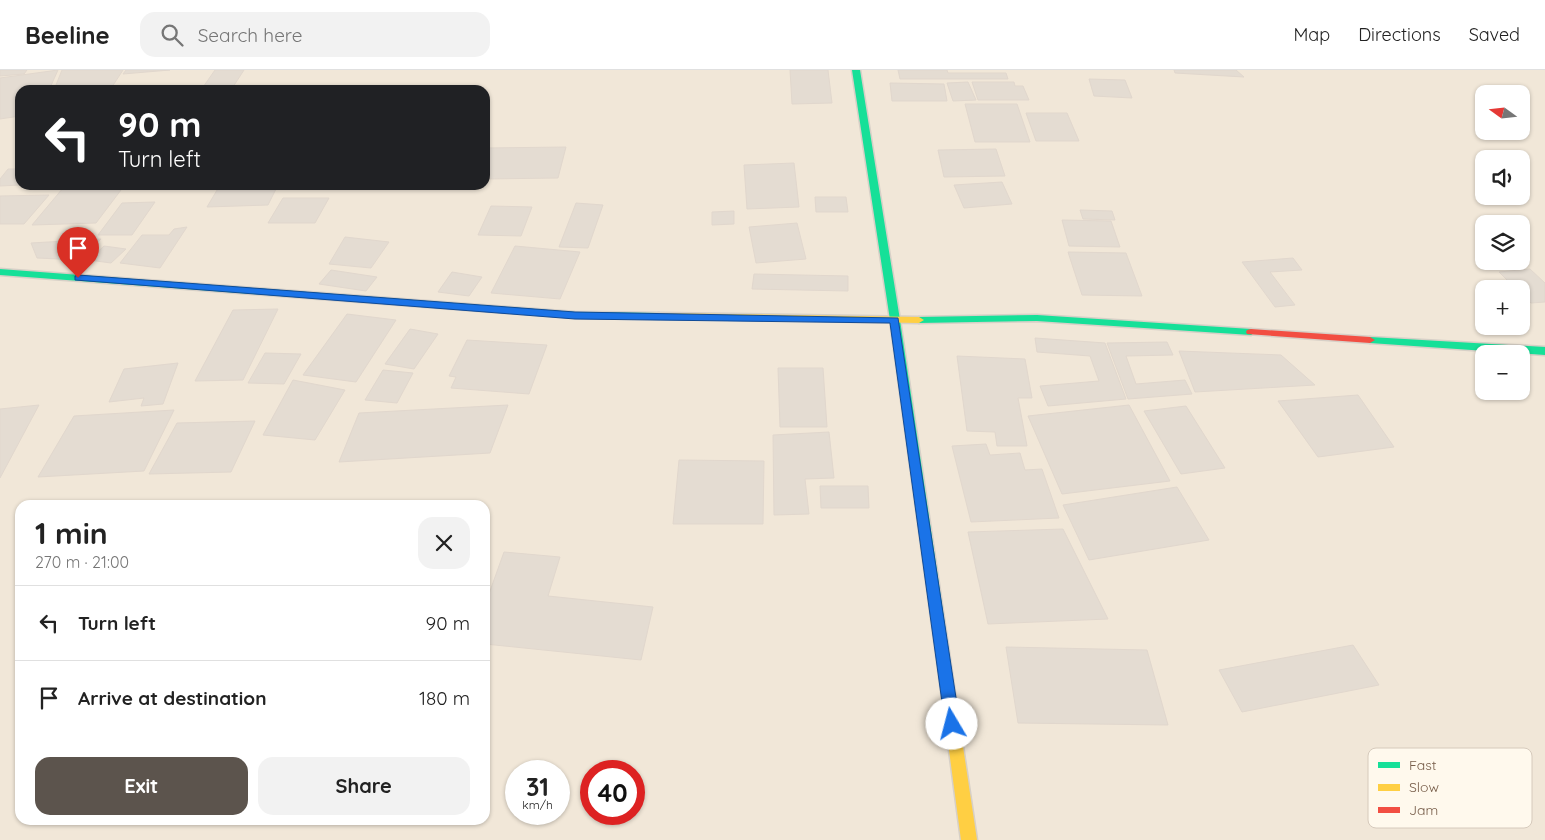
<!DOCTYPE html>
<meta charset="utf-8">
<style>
:root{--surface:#fff;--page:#f2f2f2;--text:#222;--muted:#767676;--line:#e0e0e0;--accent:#5c544d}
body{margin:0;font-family:Quicksand,sans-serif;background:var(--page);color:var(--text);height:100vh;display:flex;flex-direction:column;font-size:19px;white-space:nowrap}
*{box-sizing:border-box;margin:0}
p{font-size:16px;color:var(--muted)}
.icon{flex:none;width:28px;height:28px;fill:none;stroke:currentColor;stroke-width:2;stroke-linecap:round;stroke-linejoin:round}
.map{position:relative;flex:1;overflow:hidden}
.drawer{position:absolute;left:15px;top:430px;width:475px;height:325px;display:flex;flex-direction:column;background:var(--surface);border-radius:15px;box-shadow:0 1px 4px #0004}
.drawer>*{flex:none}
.top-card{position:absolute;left:15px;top:15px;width:475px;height:105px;border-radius:15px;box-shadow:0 1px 4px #0004;background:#202124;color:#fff;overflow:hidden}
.needle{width:32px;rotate:285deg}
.buttons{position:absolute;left:1475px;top:15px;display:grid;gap:10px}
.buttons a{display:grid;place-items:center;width:55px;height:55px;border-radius:10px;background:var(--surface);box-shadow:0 1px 4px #0004;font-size:25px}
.speed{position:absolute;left:505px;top:690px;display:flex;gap:10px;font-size:25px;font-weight:700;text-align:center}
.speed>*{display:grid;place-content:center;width:65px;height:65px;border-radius:50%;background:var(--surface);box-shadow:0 1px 4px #0004;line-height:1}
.speed small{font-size:12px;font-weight:400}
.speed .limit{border:8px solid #d22;background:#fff;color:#111}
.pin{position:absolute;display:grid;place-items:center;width:42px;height:42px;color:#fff;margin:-51px -21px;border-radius:50% 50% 50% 0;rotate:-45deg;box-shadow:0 0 5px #0007}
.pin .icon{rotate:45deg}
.me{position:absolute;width:55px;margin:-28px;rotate:352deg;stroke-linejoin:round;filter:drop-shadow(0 0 4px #0008)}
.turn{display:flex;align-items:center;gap:18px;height:105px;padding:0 20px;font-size:22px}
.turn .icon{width:65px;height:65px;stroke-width:2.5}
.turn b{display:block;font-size:35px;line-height:42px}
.round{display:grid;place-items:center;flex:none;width:52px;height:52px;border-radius:15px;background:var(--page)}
.summary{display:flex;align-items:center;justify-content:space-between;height:85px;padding:0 20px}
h1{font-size:30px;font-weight:800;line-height:38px}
.button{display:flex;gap:10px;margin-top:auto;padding:10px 20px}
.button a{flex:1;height:58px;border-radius:15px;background:var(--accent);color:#fff;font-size:20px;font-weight:800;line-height:58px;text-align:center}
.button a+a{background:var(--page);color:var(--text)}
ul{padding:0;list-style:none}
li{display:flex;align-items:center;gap:15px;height:75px;padding:0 20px;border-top:1px solid var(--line)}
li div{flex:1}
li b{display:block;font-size:19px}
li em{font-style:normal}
header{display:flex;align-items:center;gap:30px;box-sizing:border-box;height:70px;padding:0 25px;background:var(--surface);border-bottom:1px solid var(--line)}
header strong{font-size:24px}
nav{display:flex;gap:28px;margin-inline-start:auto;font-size:18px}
.search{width:350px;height:45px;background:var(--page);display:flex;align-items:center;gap:12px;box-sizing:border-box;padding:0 18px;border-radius:15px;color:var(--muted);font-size:19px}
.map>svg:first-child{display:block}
.residential{fill:#f1e7d8;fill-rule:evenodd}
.building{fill:#e4dcd2;stroke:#e1d7cd}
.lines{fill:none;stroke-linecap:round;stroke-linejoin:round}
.fast-casing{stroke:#d7d0c7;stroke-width:3}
.slow-casing{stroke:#d7d0c7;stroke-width:3}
.jam-casing{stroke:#d7d0c7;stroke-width:3}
.fast{fill:#16e098;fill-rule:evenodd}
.slow{fill:#ffcf43;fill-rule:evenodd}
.jam{fill:#f24e42;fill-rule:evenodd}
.route{fill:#1a73e8;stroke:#114b97}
.key{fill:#fff9ed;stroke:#d6cabc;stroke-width:1}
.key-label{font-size:14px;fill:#775d49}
</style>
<header>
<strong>Beeline</strong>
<div class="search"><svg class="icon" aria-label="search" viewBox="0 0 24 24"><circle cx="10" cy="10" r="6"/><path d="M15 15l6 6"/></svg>Search here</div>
<nav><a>Map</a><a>Directions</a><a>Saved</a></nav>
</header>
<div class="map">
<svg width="1545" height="770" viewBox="0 0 1545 770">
<rect width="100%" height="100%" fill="#f8f4eb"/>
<path class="residential" d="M0,0H1545V770H0ZM20,20H485V115H20ZM1484,24H1521V61H1484ZM1484,89H1521V126H1484ZM1484,154H1521V191H1484ZM1484,219H1521V256H1484ZM1484,284H1521V321H1484ZM20,435H485V750H20ZM516,701H559V744H516ZM591,701H634V744H591Z"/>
<g class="building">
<polygon points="0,0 27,0 24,4 0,6"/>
<polygon points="58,0 49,20 20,20 20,46 0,49 0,8"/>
<polygon points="62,0 123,0 110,20 54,20"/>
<polygon points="126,0 170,0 123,4"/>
<polygon points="215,0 244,0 231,20 201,20"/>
<polygon points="790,0 828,0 832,33 792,34"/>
<polygon points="898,0 947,0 948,3 1006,3 1008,9 900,9"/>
<polygon points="1174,0 1236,0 1244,7 1175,3"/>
<polygon points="1089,9 1125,10 1132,28 1094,26"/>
<polygon points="968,12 976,30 953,31 947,13"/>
<polygon points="972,12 1014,12 1015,16 1023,16 1029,30 978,30"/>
<polygon points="890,13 944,14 947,31 892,31"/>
<polygon points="965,34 1017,34 1030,72 975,72"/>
<polygon points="1026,43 1067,43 1079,71 1036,71"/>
<polygon points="566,77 558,108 485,109 485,78"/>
<polygon points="996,79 1005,106 944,107 938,80"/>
<polygon points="794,93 799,137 747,139 744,95"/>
<polygon points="8,99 20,99 20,115 0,116 0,109"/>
<polygon points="1002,112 1012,134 964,138 954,115"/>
<polygon points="220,115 278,115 268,135 207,137"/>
<polygon points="124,116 96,153 32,155 63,118"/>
<polygon points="49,125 24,154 0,154 0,126"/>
<polygon points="815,127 846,127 848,142 816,142"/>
<polygon points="283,128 329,128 315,153 268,153"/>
<polygon points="155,132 132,165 98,165 122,133"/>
<polygon points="576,133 603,135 588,178 559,177"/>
<polygon points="491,136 532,137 521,166 478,165"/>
<polygon points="1080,140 1112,141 1115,150 1083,149"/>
<polygon points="734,141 734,154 712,155 712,142"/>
<polygon points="1062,150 1111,151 1120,177 1069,176"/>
<polygon points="797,153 806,189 756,193 749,157"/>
<polygon points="187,157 160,198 120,193 142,165 169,165 174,159"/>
<polygon points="345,167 389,172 371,198 329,194"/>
<polygon points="101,169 81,190 37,188 31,173"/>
<polygon points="104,176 126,179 111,193 89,190"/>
<polygon points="515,176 580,182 560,229 491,223"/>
<polygon points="1068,182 1126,183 1142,226 1082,225"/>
<polygon points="1293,188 1302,200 1270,202 1295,235 1275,237 1242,192"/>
<polygon points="1530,199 1545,213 1545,232 1531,233 1521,224 1521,219 1516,219 1499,202"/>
<polygon points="331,200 377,207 366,221 319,214"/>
<polygon points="452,202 482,207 469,226 438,222"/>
<polygon points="754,204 848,206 848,221 752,219"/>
<polygon points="278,239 243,310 195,311 233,240"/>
<polygon points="347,244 396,250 356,312 303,305"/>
<polygon points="410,259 438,264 414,299 385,294"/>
<polygon points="1035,268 1105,273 1126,329 1048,336 1040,316 1099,311 1090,286 1037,282"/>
<polygon points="467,270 547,275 529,324 451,318 456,307 449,306"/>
<polygon points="1167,272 1173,285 1126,286 1136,314 1185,310 1192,324 1128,329 1107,273"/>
<polygon points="1179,281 1281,285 1315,315 1195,322"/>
<polygon points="265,283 301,284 284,314 248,313"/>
<polygon points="957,286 1025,289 1032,328 1018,328 1027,376 997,376 995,362 967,361"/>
<polygon points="178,293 163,334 141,336 144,328 109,332 124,299"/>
<polygon points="778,298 823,298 827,357 780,357"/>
<polygon points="383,300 413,303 397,333 365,330"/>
<polygon points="293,310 345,320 315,370 263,365"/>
<polygon points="1358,325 1394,377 1318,387 1278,331"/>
<polygon points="39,335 0,408 0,339"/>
<polygon points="508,335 490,383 339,392 359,343"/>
<polygon points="1129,335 1170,411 1062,424 1028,346"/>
<polygon points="1186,336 1225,398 1181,404 1144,341"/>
<polygon points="174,340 144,401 38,407 74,346"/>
<polygon points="255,351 231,402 149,404 177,353"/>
<polygon points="829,362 834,408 805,409 809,444 774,445 773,365"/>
<polygon points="986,374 990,385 1020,383 1025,400 1042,399 1059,448 971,452 952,376"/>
<polygon points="679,390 764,391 763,454 673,454"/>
<polygon points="820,416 868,416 869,438 821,438"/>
<polygon points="1177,417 1209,470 1089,490 1063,435"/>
<polygon points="1063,459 1108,549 988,554 968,462"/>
<polygon points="504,482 560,487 548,526 653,537 641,590 485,574 485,535"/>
<polygon points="1353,575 1379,615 1242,642 1219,600"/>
<polygon points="1006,577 1147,580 1168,655 1018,653"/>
</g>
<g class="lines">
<defs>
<g id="fast">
<polygon points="852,0 860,0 900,250 959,650 957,655 952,657 947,655 945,650 890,250"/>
<polygon points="0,199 575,242 659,243 664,246 659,249 575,248 0,205"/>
<polygon points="1037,245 1251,259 1256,262 1251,265 1037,251 919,253 914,250 919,247"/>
<polygon points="1370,267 1545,277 1545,285 1370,273 1365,270"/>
</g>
<g id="slow">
<polygon points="659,243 919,247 924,250 919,253 656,248 654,246 656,244"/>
<polygon points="952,643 957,645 959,650 977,770 961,770 945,650 947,645"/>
</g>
<polygon id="jam" points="1251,259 1370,267 1375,270 1370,273 1247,264 1246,262 1247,260"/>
</defs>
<use href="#fast" class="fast-casing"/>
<use href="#slow" class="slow-casing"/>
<use href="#jam" class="jam-casing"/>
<use href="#fast" class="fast"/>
<use href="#slow" class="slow"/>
<use href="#jam" class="jam"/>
</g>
<polygon class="route" points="78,205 575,242 898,248 960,654 958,659 952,661 947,659 945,654 890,253 575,249 75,210 75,206"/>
<rect x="1368" y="678" width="164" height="80" rx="8" class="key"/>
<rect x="1378" y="692" width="22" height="6" fill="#16e098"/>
<rect x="1378" y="714" width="22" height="7" fill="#ffcf43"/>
<rect x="1378" y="737" width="22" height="6" fill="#f24e42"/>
<g class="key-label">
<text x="1409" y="700">Fast</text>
<text x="1409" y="722">Slow</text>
<text x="1409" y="745">Jam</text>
</g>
</svg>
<div class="buttons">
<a><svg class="needle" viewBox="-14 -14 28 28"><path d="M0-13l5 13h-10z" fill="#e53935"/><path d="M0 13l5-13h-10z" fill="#767676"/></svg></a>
<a><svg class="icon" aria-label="sound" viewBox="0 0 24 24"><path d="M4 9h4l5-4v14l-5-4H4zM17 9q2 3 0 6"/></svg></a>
<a><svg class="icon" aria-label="layers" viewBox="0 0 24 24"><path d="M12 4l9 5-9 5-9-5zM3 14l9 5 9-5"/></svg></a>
<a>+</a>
<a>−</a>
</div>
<div class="speed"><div>31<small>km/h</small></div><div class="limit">40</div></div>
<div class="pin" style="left:78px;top:208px;background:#d93025"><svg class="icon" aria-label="arrive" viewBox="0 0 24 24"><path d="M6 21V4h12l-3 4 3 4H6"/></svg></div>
<svg class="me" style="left:952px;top:654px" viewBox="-20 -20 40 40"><circle r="19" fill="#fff"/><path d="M0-13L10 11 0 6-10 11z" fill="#1a73e8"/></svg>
<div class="top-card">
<div class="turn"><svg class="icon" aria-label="left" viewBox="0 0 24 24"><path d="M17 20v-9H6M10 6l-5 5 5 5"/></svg><div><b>90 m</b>Turn left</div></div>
</div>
<section class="drawer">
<div class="summary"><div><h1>1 min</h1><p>270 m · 21:00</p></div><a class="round"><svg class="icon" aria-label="close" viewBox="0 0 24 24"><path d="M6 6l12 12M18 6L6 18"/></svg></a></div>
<ul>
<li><svg class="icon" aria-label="left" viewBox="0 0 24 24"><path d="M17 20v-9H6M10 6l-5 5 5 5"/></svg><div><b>Turn left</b></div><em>90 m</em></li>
<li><svg class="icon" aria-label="arrive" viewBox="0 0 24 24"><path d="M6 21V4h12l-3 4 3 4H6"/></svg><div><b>Arrive at destination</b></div><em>180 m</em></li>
</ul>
<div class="button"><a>Exit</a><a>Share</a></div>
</section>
</div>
